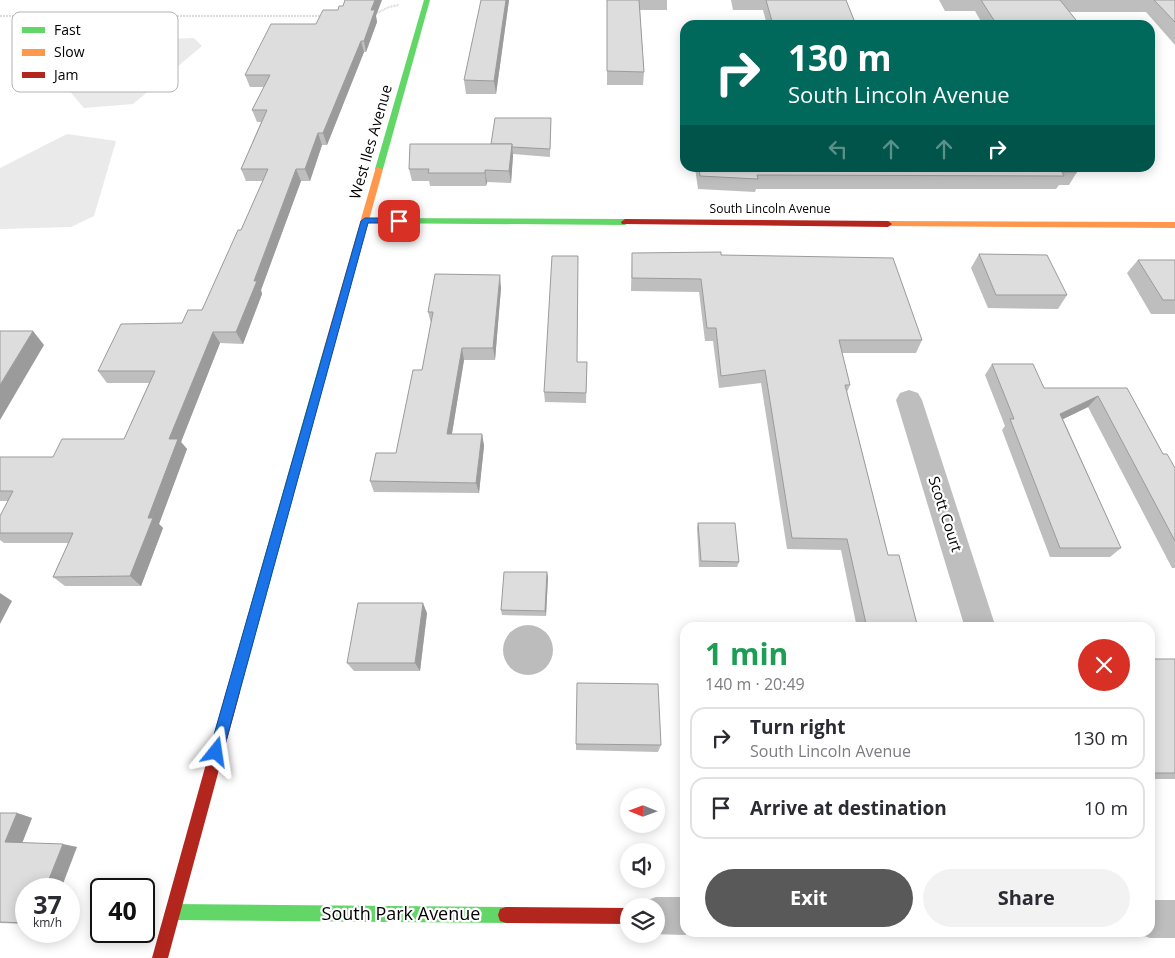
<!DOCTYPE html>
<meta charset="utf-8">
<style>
:root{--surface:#fff;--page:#f2f2f3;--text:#2b2b33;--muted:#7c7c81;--line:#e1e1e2;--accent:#595959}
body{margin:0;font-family:"Open Sans",sans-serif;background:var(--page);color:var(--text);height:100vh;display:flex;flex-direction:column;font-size:19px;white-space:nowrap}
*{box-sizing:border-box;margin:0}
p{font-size:16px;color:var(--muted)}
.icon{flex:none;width:28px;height:28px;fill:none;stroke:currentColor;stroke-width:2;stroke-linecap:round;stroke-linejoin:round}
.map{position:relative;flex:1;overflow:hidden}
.drawer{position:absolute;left:680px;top:622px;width:475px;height:315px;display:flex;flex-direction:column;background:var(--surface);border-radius:15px;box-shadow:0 2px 12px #0003}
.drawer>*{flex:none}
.guide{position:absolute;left:680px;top:20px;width:475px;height:152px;border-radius:15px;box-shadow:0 2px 12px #0003;background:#00695c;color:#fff;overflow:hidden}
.needle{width:32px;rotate:271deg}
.fabs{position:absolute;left:620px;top:788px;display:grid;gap:10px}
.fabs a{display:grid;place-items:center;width:45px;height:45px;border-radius:50%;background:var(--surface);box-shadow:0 2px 12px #0003;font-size:25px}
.speed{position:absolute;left:15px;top:878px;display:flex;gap:10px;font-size:25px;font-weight:700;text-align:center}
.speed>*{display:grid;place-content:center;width:65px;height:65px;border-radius:50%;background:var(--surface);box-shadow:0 2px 12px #0003;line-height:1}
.speed small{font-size:12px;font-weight:400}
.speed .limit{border:2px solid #111;border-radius:8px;background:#fff;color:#111}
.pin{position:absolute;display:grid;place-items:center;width:42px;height:42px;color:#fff;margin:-21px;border-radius:10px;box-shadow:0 2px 8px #0006}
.me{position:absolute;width:55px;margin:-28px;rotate:15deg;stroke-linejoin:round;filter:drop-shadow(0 0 4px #0008)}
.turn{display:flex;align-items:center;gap:18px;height:105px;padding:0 25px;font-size:22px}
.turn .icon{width:65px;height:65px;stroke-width:2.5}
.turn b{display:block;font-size:35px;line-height:42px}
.lanes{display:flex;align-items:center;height:48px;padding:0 25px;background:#0003;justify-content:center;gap:25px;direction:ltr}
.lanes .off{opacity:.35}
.round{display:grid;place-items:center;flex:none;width:52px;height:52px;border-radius:26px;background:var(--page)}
.headline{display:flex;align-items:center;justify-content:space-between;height:85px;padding:0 25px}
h1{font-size:30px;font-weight:700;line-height:38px;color:#1e9e55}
.action{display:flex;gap:10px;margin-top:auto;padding:10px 25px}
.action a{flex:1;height:58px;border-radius:30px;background:var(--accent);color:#fff;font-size:20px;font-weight:700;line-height:58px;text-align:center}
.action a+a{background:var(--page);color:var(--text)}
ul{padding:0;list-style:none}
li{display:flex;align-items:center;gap:15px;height:62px;margin:0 10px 8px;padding:0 15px;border:2px solid var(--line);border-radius:15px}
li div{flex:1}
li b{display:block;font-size:19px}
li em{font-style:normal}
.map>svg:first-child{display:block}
.green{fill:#eaeaea}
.water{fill:#bcbcbc}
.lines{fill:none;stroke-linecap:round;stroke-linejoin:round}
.path{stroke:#b8b8b8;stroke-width:2;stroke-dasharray:0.5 1;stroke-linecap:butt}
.street{fill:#bebebe;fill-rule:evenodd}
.fast{fill:#63d668;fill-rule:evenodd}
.slow{fill:#ff974d;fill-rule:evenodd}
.jam{fill:#b3261e;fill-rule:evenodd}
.wall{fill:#bebebe}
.shaded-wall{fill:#9b9b9b}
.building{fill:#ddd;stroke:#9b9b9b}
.route{fill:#1a73e8;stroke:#114b97}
.labels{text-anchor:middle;stroke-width:4.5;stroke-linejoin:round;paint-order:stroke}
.far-street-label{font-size:12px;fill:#000;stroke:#fff}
.street-label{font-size:15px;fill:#000;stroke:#fff}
.near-street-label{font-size:18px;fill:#000;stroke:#fff}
.key{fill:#fff;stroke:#b2b2b2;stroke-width:1}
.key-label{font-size:14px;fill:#000}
</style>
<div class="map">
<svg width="1175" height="958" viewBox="0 0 1175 958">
<rect width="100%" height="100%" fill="#fff"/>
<g class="green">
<polygon points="194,38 202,46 133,104 84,108 46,63 83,42"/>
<polygon points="67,134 116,141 94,216 71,227 0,229 0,168"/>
</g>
<circle class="water" cx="528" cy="650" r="25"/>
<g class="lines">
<g class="path">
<polyline points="375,14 389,7 399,5"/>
<polyline points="0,16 324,16"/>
</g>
<g class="street">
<polygon points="909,390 918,393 922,400 996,628 965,628 896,400 900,393"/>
<polygon points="656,897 685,897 685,932 692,932 685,935 652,934 656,934 656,906 641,906 642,902"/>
<polygon points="1150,900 1175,900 1175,938 1150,938 1136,933 1150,932"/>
</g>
<g class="fast">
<polygon points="424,0 430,0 383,169 376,171 375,169"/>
<polygon points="365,218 625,219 629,222 625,225 362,223 362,219"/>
<polygon points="326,354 331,358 240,692 238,697 233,699 228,697 226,692 321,358"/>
<polygon points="173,904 506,907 512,909 514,915 512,921 506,923 173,920 167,918 165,912 167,906"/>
</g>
<g class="slow">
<polygon points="376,167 383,169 331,358 326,362 321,358"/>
<polygon points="888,221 1175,222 1175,228 885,226 884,224"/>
</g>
<g class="jam">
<polygon points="625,219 888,221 892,224 888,227 622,224 621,222"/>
<polygon points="233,685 238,687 240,692 168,958 152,958 226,692 228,687"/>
<polygon points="506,907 629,908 629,924 506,923 500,921 498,915 500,909"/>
</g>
</g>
<g class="wall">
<polygon points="509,0 496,94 466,94 464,80"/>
<polygon points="607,0 667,0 667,10 640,10 644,72 643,85 607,85"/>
<polygon points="731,0 846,0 856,25 767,25 763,10 733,10"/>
<polygon points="939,0 1175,0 1175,45 1146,12 1069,12 1080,25 983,25 975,11 945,11"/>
<polygon points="376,16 377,22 366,52 364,52 327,145 322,145 310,181 301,181 261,290 262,294 243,344 220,343 181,442 187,449 159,524 163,528 141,586 65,586 53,577 68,543 4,543 0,540 0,516 8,501 0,501 0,457 53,457 124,439 149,383 107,383 98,371 182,323 202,310 241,230 263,181 246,181 241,169 261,122 257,122 252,110 264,87 250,87 245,75 316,24"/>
<polygon points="551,118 550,157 513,154 511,183 487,182 486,186 430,186 429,181 412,181 409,169 491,144"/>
<polygon points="695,168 1074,168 1077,172 1069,185 1059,185 1056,189 756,189 755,192 698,189"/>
<polygon points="632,253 721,255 922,340 916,353 842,353 850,385 847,392 888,555 918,628 857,628 841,550 787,549 761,383 719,388 713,341 705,341 699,292 631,291"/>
<polygon points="979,254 1067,295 1058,309 988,308 971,268"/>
<polygon points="1138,260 1175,260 1175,314 1151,314 1127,273"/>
<polygon points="501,288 495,360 464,360 452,434 482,434 484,446 479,493 374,492 370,481 396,453 422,370 431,323 428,312"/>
<polygon points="577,362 587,362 586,403 545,402 544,392"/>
<polygon points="992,364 1044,388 1127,388 1163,454 1175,468 1175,568 1172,568 1088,407 1063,419 1121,548 1110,557 1050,557 1002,430 1005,426 985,375"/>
<polygon points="698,523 739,562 737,567 699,567 697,528"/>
<polygon points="548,577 546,616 502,615 501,610"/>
<polygon points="427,613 420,671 354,671 347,663"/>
<rect x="1150" y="659" width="25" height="120"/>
<polygon points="576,744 661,745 658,752 576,750"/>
<polygon points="0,813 17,813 32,818 22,843 77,847 26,889 26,924 0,923"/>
</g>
<g class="shaded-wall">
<polygon points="375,0 382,0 376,16 377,22 366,52 364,41 371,10"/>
<polygon points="506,0 509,0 496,94 494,81"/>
<polygon points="361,41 364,52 327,145 323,133"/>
<polygon points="318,133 322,145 310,181 305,169"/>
<polygon points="512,144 513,156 511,183 509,171"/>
<polygon points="296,169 301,181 261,290 262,294 243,344 236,332 254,281"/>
<polygon points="485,170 487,182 486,186 485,173"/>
<polygon points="500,275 501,288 495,360 493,348"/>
<polygon points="33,331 44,345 0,420 0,385"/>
<polygon points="213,332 220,343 181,442 187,449 159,524 163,528 141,586 130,576 148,518 169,439"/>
<polygon points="462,348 464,360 450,445 447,434"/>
<polygon points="1098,396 1088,407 1051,425 1060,414"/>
<polygon points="482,434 484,446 479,493 476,483"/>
<polygon points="547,572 548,577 546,616 545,611"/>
<polygon points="0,593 12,601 0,624"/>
<polygon points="423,603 427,613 420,671 415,663"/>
<polygon points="17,813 32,818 21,846 5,842"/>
<polygon points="63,844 77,847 61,889 45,889"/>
</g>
<g class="building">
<polygon points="345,0 375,0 371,10 375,10 364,41 361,41 323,133 318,133 305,169 296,169 254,281 257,281 236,332 213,332 169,439 178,439 148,518 153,518 130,576 53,577 73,533 0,533 0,516 13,491 0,491 0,457 53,457 62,439 124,439 155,371 98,371 121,324 182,323 188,310 202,310 238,230 241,230 268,169 241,169 267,110 252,110 270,75 245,75 271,24 316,24 323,10 338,10 339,6 343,6"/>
<polygon points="481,0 506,0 494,81 464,80"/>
<polygon points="607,0 639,0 644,72 607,71"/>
<polygon points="766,0 846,0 856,25 773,25"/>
<polygon points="981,0 1060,0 1080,25 997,25"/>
<polygon points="1154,0 1175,0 1175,22"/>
<polygon points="495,118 551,118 550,149 512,147 512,144 491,144"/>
<polygon points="410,144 512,144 509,171 485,170 485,173 428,173 429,169 409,169"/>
<polygon points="699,168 1074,168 1077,172 1062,172 1064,176 757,175 758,179 700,176"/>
<polygon points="721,252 721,255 893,258 922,340 839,340 850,385 845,385 888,555 899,555 918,628 867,628 847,539 792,538 765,370 721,376 716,328 707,328 701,279 632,278 632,253"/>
<polygon points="979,254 1047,255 1067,295 996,295"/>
<polygon points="552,256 578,256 577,362 587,362 586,393 544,392"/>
<polygon points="1138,260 1175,260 1175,300 1163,300"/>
<polygon points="435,274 500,275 493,348 462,348 447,434 482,434 476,483 370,481 376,453 396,453 413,370 422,370 433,312 428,312"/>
<polygon points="0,331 33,331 0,385"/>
<polygon points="992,364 1033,364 1044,388 1127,388 1163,454 1167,454 1175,468 1175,541 1098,396 1060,414 1121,548 1060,548 1010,419 1014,419"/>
<polygon points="698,523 735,523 739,562 701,561"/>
<polygon points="504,572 547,572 545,611 501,610"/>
<polygon points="358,603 423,603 415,663 347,663"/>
<rect x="1150" y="659" width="25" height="114"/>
<polygon points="577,683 658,684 661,745 576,744"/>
<polygon points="0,813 17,813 5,842 63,844 45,889 26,889 26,923 0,922"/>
</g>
<polygon class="route" points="365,218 399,218 404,221 399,223 368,223 223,752 221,758 216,760 211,758 209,752 361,221"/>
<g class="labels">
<g class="far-street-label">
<text x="770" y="213">South Lincoln Avenue</text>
</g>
<g class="street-label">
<text transform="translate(371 142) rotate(-74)" y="5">West Iles Avenue</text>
<text transform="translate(945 514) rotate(72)" y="5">Scott Court</text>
</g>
<g class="near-street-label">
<text x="401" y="920">South Park Avenue</text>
</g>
</g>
<rect x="12" y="12" width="166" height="80" rx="8" class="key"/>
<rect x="22" y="27" width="23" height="6" fill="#63d668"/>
<rect x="22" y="49" width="23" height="7" fill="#ff974d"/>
<rect x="22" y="72" width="23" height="6" fill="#b3261e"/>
<g class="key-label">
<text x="54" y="35">Fast</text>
<text x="54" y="57">Slow</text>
<text x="54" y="80">Jam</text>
</g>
</svg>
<div class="fabs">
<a><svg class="needle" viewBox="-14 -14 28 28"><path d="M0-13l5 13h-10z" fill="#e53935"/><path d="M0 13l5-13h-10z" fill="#7c7c81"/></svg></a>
<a><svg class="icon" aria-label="sound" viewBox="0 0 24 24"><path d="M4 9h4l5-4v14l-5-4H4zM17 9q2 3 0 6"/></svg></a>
<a><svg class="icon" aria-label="layers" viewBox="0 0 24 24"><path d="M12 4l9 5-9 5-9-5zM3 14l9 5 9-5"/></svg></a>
</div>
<div class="speed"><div>37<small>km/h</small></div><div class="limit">40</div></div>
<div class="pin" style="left:399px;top:221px;background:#d93025"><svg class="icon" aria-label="arrive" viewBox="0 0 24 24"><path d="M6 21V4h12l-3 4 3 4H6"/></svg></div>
<svg class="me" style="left:216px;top:752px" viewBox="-20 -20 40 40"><path d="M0-17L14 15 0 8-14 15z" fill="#1a73e8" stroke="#fff" stroke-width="4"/></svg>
<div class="guide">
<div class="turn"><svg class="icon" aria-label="right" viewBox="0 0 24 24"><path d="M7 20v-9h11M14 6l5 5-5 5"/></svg><div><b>130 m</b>South Lincoln Avenue</div></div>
<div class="lanes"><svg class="icon off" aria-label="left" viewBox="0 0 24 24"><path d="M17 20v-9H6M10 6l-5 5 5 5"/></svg><svg class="icon off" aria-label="ahead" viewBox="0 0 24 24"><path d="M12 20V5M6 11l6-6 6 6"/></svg><svg class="icon off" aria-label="ahead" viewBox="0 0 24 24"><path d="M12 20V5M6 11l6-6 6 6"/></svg><svg class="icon" aria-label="right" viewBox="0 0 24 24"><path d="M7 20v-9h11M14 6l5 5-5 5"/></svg></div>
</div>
<section class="drawer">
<div class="headline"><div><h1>1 min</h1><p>140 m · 20:49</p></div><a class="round" style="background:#d93025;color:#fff"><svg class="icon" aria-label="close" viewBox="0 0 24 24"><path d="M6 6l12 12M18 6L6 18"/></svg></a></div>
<ul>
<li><svg class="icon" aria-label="right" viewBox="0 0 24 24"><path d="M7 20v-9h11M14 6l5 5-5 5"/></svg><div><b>Turn right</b><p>South Lincoln Avenue</p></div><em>130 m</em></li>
<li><svg class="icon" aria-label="arrive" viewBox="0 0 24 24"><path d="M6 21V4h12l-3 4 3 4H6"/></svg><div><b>Arrive at destination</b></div><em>10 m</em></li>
</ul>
<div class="action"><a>Exit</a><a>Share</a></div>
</section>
</div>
